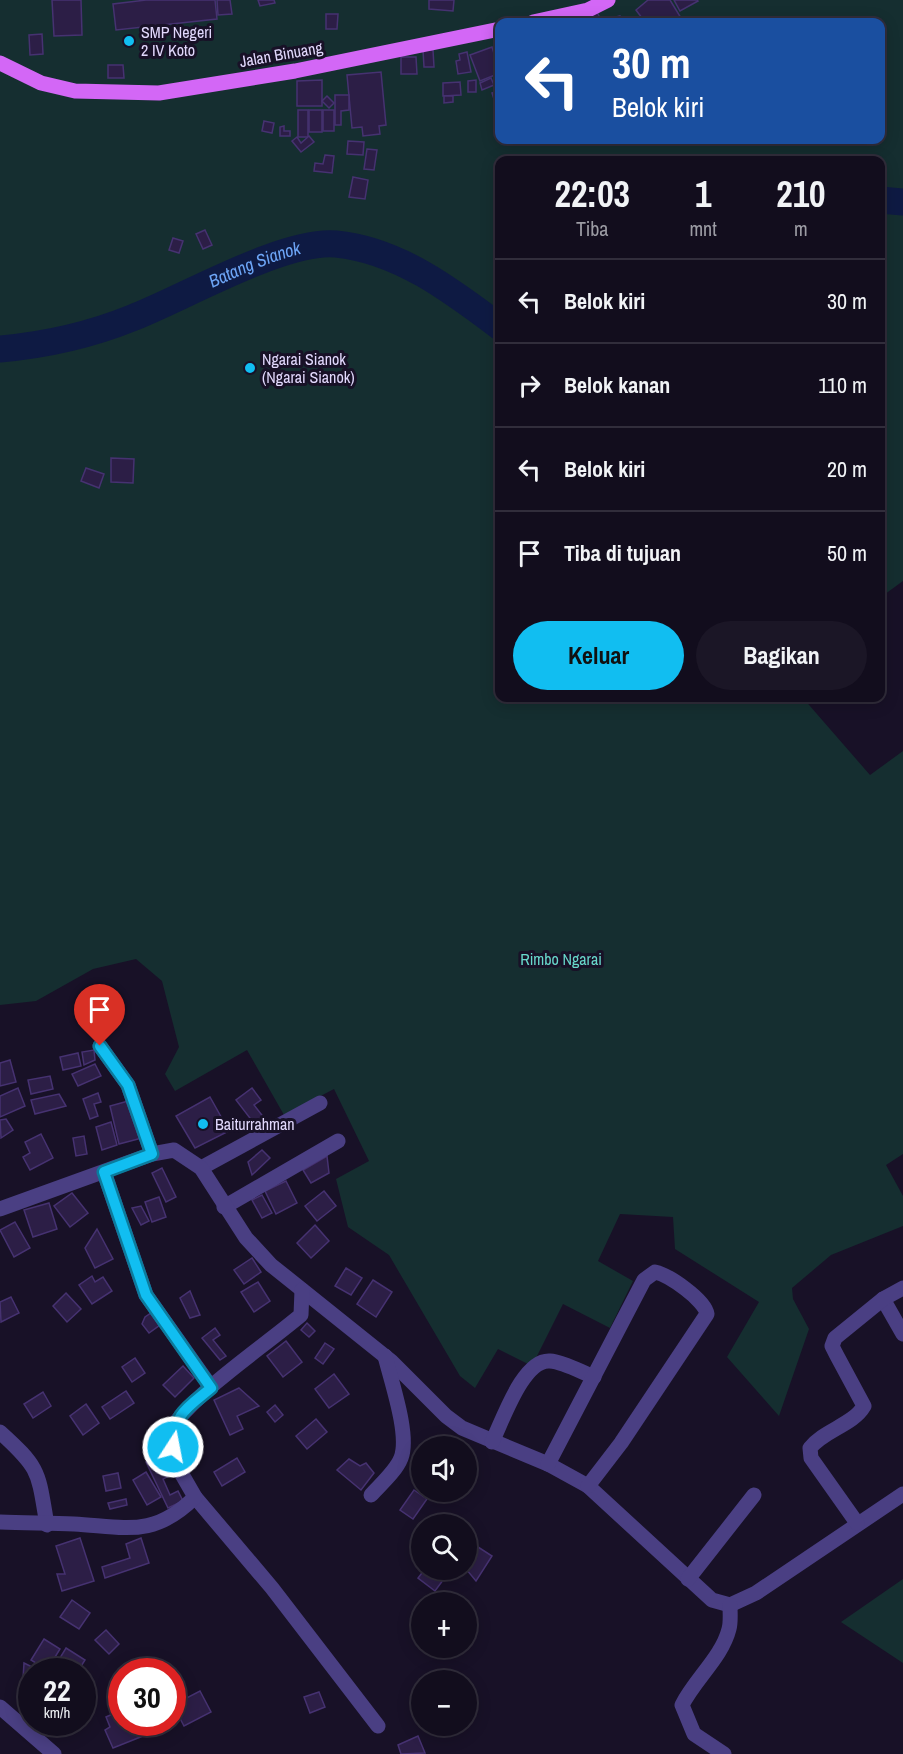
<!DOCTYPE html>
<html lang="id">
<meta charset="utf-8">
<style>
:root{--surface:#120d1d;--page:#1b1626;--text:#f1f3f6;--muted:#9c9ca4;--line:#312d3b;--accent:#11bef1}
body{margin:0;font-family:"Archivo Narrow",sans-serif;background:var(--page);color:var(--text);height:100vh;display:flex;flex-direction:column;font-size:22px;white-space:nowrap}
*{box-sizing:border-box;margin:0}
p{font-size:20px;color:var(--muted)}
.icon{flex:none;width:33px;height:33px;fill:none;stroke:currentColor;stroke-width:2;stroke-linecap:round;stroke-linejoin:round}
.map{position:relative;flex:1;overflow:hidden}
.panel{position:absolute;left:495px;top:156px;width:390px;height:546px;display:flex;flex-direction:column;background:var(--surface);border-radius:12px;box-shadow:0 3px 15px #0003,0 0 0 2px var(--line)}
.panel>*{flex:none}
.top-card{position:absolute;left:495px;top:18px;width:390px;height:126px;border-radius:12px;box-shadow:0 3px 15px #0003,0 0 0 2px var(--line);background:#1a4fa0;color:#fff;overflow:hidden}
.controls{position:absolute;left:411px;top:1436px;display:grid;gap:12px}
.controls a{display:grid;place-items:center;width:66px;height:66px;border-radius:50%;background:var(--surface);box-shadow:0 3px 15px #0003,0 0 0 2px var(--line);font-size:30px}
.speed{position:absolute;left:18px;top:1658px;display:flex;gap:12px;font-size:30px;font-weight:700;text-align:center}
.speed>*{display:grid;place-content:center;width:78px;height:78px;border-radius:50%;background:var(--surface);box-shadow:0 3px 15px #0003,0 0 0 2px var(--line);line-height:1}
.speed small{font-size:15px;font-weight:400}
.speed .limit{border:9px solid #d22;background:#fff;color:#111}
.pin{position:absolute;display:grid;place-items:center;width:51px;height:51px;color:#fff;margin:-62px -26px;border-radius:50% 50% 50% 0;rotate:-45deg;box-shadow:0 0 6px #0007}
.pin .icon{rotate:45deg}
.me{position:absolute;width:66px;margin:-33px;rotate:11deg;stroke-linejoin:round;filter:drop-shadow(0 0 4px #0008)}
.turn{display:flex;align-items:center;gap:21px;height:126px;padding:0 18px;font-size:27px}
.turn .icon{width:78px;height:78px;stroke-width:2.5}
.turn b{display:block;font-size:42px;line-height:51px}
.eta{display:flex;justify-content:space-evenly;align-items:center;height:102px;text-align:center}
.eta b{font-size:36px;font-weight:800;line-height:42px}
.primary-button{display:flex;gap:12px;margin-top:auto;padding:12px 18px}
.primary-button a{flex:1;height:69px;border-radius:36px;background:var(--accent);color:#111;font-size:24px;font-weight:800;line-height:69px;text-align:center}
.primary-button a+a{background:var(--page);color:var(--text)}
ul{padding:0;list-style:none}
li{display:flex;align-items:center;gap:18px;height:84px;padding:0 18px;border-top:2px solid var(--line)}
li div{flex:1}
li b{display:block;font-size:22px}
li em{font-style:normal}
.map>svg:first-child{display:block}
.green{fill:#152e30;fill-rule:evenodd}
.lines{fill:none;stroke-linecap:round;stroke-linejoin:round}
.river{stroke:#0e1a43;stroke-width:27}
.building{fill:#2c1e46;stroke:#463271;stroke-width:1.5}
.minor{stroke:#4a3f83;stroke-width:15}
.major{stroke:#d367f6;stroke-width:15}
.route-casing{stroke:#0b7c9d;stroke-width:15}
.route{stroke:#11bef1;stroke-width:10}
.poi-dot{fill:#11bef1;stroke:#181127;stroke-width:2}
.labels{text-anchor:middle;stroke-width:6;stroke-linejoin:round;paint-order:stroke}
.poi-label{font-size:16px;fill:#e2d9fd;stroke:#181127;text-anchor:start}
.street-label{font-size:16px;fill:#e2d9fd;stroke:#181127}
.park-label{font-size:16px;fill:#68d9cc;stroke:#181127}
.water-label{font-size:18px;font-style:italic;fill:#6da5f6;stroke:#181127}
</style>
<div class="map">
<svg width="903" height="1754" viewBox="0 0 903 1754">
<rect width="100%" height="100%" fill="#181127"/>
<g class="green">
<path d="M0,0H903V581L881,597L880,160H500V698H803L870,775L903,751V1154L886,1165L903,1196V1226L831,1255L792,1288L793,1299L809,1329L779,1416L727,1357L759,1302L675,1249L673,1217L620,1214L598,1261L633,1281L610,1328L563,1304L532,1366L498,1349L475,1388L460,1376L389,1255L348,1227L336,1179L369,1161L334,1089L284,1115L247,1050L175,1091L165,1074L179,1047L162,981L136,959L93,969L36,1001L0,1005ZM500,22H880V140H500Z"/>
<polygon points="903,1579 903,1663 841,1622"/>
</g>
<g class="lines">
<g class="river">
<polyline points="880,200 903,202"/>
<path id="s1" d="M0,349C45,345 90,335 132,318C184,298 284,239 336,244C398,250 451,290 500,327"/>
</g>
</g>
<g class="building">
<polygon points="52,0 81,0 82,35 54,36"/>
<polygon points="146,0 215,0 217,19 116,30 113,4"/>
<polygon points="217,0 230,0 232,14 218,15"/>
<polygon points="258,0 274,0 275,3 260,6"/>
<polygon points="429,0 454,0 453,11 429,9"/>
<polygon points="648,0 670,0 681,18 674,22 645,22 636,10"/>
<polygon points="674,0 697,0 698,1 680,11"/>
<polygon points="596,10 602,22 578,22 576,19"/>
<polygon points="326,14 338,14 337,29 326,29"/>
<polygon points="620,16 623,22 602,21"/>
<polygon points="42,34 43,54 30,55 29,35"/>
<polygon points="492,47 500,73 480,81 470,55"/>
<polygon points="423,50 433,50 434,67 424,67"/>
<polygon points="467,52 471,72 458,74 456,61 460,60 459,54"/>
<polygon points="401,57 416,57 417,74 401,74"/>
<polygon points="108,65 123,65 124,78 108,78"/>
<polygon points="381,72 386,125 379,126 380,134 363,136 362,127 352,128 347,75"/>
<polygon points="491,78 494,85 482,90 480,83"/>
<polygon points="322,80 322,106 297,106 297,81"/>
<polygon points="476,80 476,92 468,92 468,81"/>
<polygon points="460,82 461,95 443,96 443,83"/>
<polygon points="500,90 500,97 494,99 492,93"/>
<polygon points="335,95 349,95 349,110 341,111 341,125 335,125"/>
<polygon points="327,96 334,103 329,108 322,101"/>
<polygon points="444,96 453,96 453,102 444,103"/>
<rect x="298" y="110" width="10" height="27"/>
<rect x="309" y="110" width="13" height="22"/>
<rect x="323" y="110" width="11" height="21"/>
<polygon points="264,121 274,123 272,133 262,131"/>
<polygon points="284,126 284,131 290,131 290,136 280,136 280,127"/>
<polygon points="309,136 314,142 301,152 292,141 297,137 301,143"/>
<polygon points="348,141 364,142 363,155 347,154"/>
<polygon points="367,149 377,150 374,170 364,169"/>
<polygon points="325,155 334,156 332,173 314,171 315,163 323,164"/>
<polygon points="353,177 368,180 365,199 349,197"/>
<polygon points="205,230 212,245 203,249 196,234"/>
<polygon points="173,238 183,241 179,253 169,250"/>
<polygon points="111,458 134,459 133,483 111,482"/>
<polygon points="86,468 104,474 99,488 81,481"/>
<polygon points="94,1050 95,1060 84,1065 82,1052"/>
<polygon points="78,1053 81,1066 63,1070 60,1057"/>
<polygon points="10,1060 16,1082 0,1086 0,1063"/>
<polygon points="95,1064 101,1076 78,1086 72,1074"/>
<polygon points="50,1076 53,1089 31,1094 28,1080"/>
<polygon points="18,1088 25,1106 0,1117 0,1096"/>
<polygon points="252,1088 261,1100 254,1105 265,1119 256,1126 236,1100"/>
<polygon points="98,1093 101,1102 94,1104 98,1116 90,1119 83,1099"/>
<polygon points="59,1094 66,1106 35,1114 31,1100"/>
<polygon points="210,1097 229,1131 195,1148 176,1116"/>
<polygon points="132,1100 142,1138 119,1144 110,1106"/>
<polygon points="6,1119 13,1130 1,1138 0,1120"/>
<polygon points="111,1122 117,1145 102,1150 96,1127"/>
<polygon points="41,1134 53,1158 30,1170 23,1157 30,1153 25,1142"/>
<polygon points="84,1136 87,1154 76,1156 73,1138"/>
<polygon points="262,1150 270,1158 252,1175 248,1162"/>
<polygon points="327,1156 329,1173 311,1183 303,1170"/>
<polygon points="162,1168 176,1197 166,1202 152,1173"/>
<polygon points="286,1181 297,1203 276,1214 265,1191"/>
<polygon points="324,1191 336,1206 317,1221 305,1206"/>
<polygon points="72,1193 88,1213 70,1227 54,1206"/>
<polygon points="262,1195 272,1213 262,1218 252,1200"/>
<polygon points="159,1197 166,1217 152,1222 145,1202"/>
<polygon points="49,1203 57,1229 33,1237 24,1210"/>
<polygon points="141,1206 149,1221 141,1225 132,1208"/>
<polygon points="15,1222 30,1248 14,1257 0,1230"/>
<polygon points="315,1225 329,1241 311,1258 297,1243"/>
<polygon points="97,1229 113,1259 95,1268 85,1248"/>
<polygon points="252,1258 261,1272 244,1284 234,1270"/>
<polygon points="346,1268 362,1278 351,1295 335,1286"/>
<polygon points="92,1276 95,1282 103,1277 112,1291 92,1304 79,1285"/>
<polygon points="373,1280 392,1292 376,1317 357,1304"/>
<polygon points="258,1282 270,1301 254,1312 241,1292"/>
<polygon points="190,1291 200,1315 190,1318 180,1298"/>
<polygon points="66,1293 81,1309 67,1322 53,1306"/>
<polygon points="11,1297 19,1313 1,1322 0,1302"/>
<polygon points="151,1313 160,1325 149,1333 142,1324 145,1317"/>
<polygon points="307,1323 315,1331 309,1337 301,1330"/>
<polygon points="215,1328 220,1335 213,1340 226,1356 220,1360 202,1338"/>
<polygon points="286,1341 302,1362 283,1377 267,1356"/>
<polygon points="325,1343 334,1349 323,1364 315,1358"/>
<polygon points="135,1358 145,1373 132,1382 122,1367"/>
<polygon points="183,1366 194,1378 175,1397 163,1385"/>
<polygon points="334,1374 349,1394 329,1408 315,1389"/>
<polygon points="239,1388 259,1406 237,1416 243,1429 230,1435 214,1400"/>
<polygon points="126,1391 134,1403 110,1419 102,1407"/>
<polygon points="43,1392 51,1406 33,1418 24,1404"/>
<polygon points="86,1404 99,1423 83,1435 70,1416"/>
<polygon points="275,1405 283,1415 275,1422 267,1412"/>
<polygon points="316,1419 327,1432 307,1449 296,1436"/>
<polygon points="166,1451 176,1472 163,1479 170,1495 178,1491 183,1501 168,1508 146,1462"/>
<polygon points="237,1458 245,1472 222,1486 214,1472"/>
<polygon points="349,1459 360,1466 366,1463 374,1473 361,1490 337,1470"/>
<polygon points="146,1472 161,1497 147,1505 133,1480"/>
<polygon points="118,1473 121,1488 106,1491 103,1476"/>
<polygon points="414,1490 427,1499 413,1519 400,1510"/>
<polygon points="126,1499 127,1505 110,1509 108,1503"/>
<polygon points="80,1538 94,1581 62,1591 57,1574 65,1574 56,1546"/>
<polygon points="141,1538 149,1563 105,1578 102,1567 130,1558 126,1544"/>
<polygon points="478,1547 492,1556 476,1581 466,1569"/>
<polygon points="425,1569 446,1569 449,1572 435,1591 418,1578"/>
<polygon points="72,1600 90,1613 79,1629 60,1617"/>
<polygon points="106,1630 119,1644 109,1654 95,1640"/>
<polygon points="44,1639 60,1649 47,1670 31,1660"/>
<polygon points="66,1648 85,1660 78,1671 52,1671"/>
<polygon points="150,1658 159,1671 127,1671"/>
<polygon points="24,1663 40,1671 32,1671 32,1692 23,1679"/>
<polygon points="200,1691 211,1712 184,1726 173,1705"/>
<polygon points="319,1692 325,1707 310,1713 304,1697"/>
<polygon points="122,1710 122,1722 137,1722 143,1736 113,1748 105,1730 110,1727 106,1717"/>
<polygon points="141,1722 161,1722 147,1734"/>
<polygon points="418,1736 425,1753 401,1754 398,1745"/>
</g>
<g class="lines">
<g class="minor">
<polyline points="100,1046 128,1085 152,1154"/>
<polyline points="201,1168 320,1103"/>
<polyline points="104,1172 146,1295 211,1387"/>
<polyline points="224,1207 338,1141"/>
<polyline points="0,1209 152,1154 174,1150 201,1168 246,1238 271,1265 391,1361 446,1416 462,1428 548,1464 588,1486 712,1600 730,1605 756,1593 903,1494"/>
<polyline points="883,1299 903,1334"/>
<path d="M0,1432C41,1469 38,1472 47,1525"/>
<path d="M492,1442C503,1420 523,1359 550,1361C564,1362 581,1372 594,1377"/>
<path d="M548,1464L644,1280L655,1272C669,1275 705,1300 707,1314L621,1443L588,1486"/>
<path d="M371,1495C381,1484 396,1471 401,1458C410,1435 391,1381 385,1356"/>
<polyline points="195,1497 272,1588 378,1726"/>
<path d="M0,1522C25,1523 50,1523 74,1524C126,1527 154,1538 195,1497L176,1464L174,1424C209,1382 259,1350 301,1315L302,1290"/>
<path d="M857,1523L811,1458L810,1448C824,1430 853,1425 864,1406L836,1354L832,1346L835,1338L883,1299L903,1288"/>
<polyline points="688,1579 754,1495"/>
<polyline points="0,1707 54,1754"/>
<path d="M724,1754L694,1734L682,1705C695,1679 722,1657 729,1629C731,1622 730,1613 730,1605"/>
</g>
<g class="major">
<polyline points="533,22 588,10 608,0"/>
<polyline points="0,63 41,83 75,91 159,93 295,71 500,29"/>
</g>
</g>
<g class="lines">
<defs>
<path id="route" d="M100,1046L128,1085L152,1154L104,1172L146,1295L211,1388C187,1408 174,1413 173,1447"/>
</defs>
<use href="#route" class="route-casing"/>
<use href="#route" class="route"/>
</g>
<g class="poi-dot">
<circle cx="129" cy="41" r="6"/>
<circle cx="250" cy="368" r="6"/>
<circle cx="203" cy="1124" r="6"/>
</g>
<g class="labels">
<g class="poi-label">
<text x="141" y="38">SMP Negeri<tspan x="141" dy="18">2 IV Koto</tspan></text>
<text x="262" y="365">Ngarai Sianok<tspan x="262" dy="18">(Ngarai Sianok)</tspan></text>
<text x="215" y="1130">Baiturrahman</text>
</g>
<g class="street-label">
<text transform="translate(281 54) rotate(-10)" y="6">Jalan Binuang</text>
</g>
<g class="park-label">
<text x="561" y="965">Rimbo Ngarai</text>
</g>
<g class="water-label">
<text dy="6" stroke="none"><textPath href="#s1" startOffset="270">Batang Sianok</textPath></text>
</g>
</g>
</svg>
<div class="controls">
<a><svg class="icon" aria-label="sound" viewBox="0 0 24 24"><path d="M4 9h4l5-4v14l-5-4H4zM17 9q2 3 0 6"/></svg></a>
<a><svg class="icon" aria-label="search" viewBox="0 0 24 24"><circle cx="10" cy="10" r="6"/><path d="M15 15l6 6"/></svg></a>
<a>+</a>
<a>−</a>
</div>
<div class="speed"><div>22<small>km/h</small></div><div class="limit">30</div></div>
<div class="pin" style="left:100px;top:1046px;background:#d93025"><svg class="icon" aria-label="arrive" viewBox="0 0 24 24"><path d="M6 21V4h12l-3 4 3 4H6"/></svg></div>
<svg class="me" style="left:173px;top:1447px" viewBox="-20 -20 40 40"><circle r="17" fill="#11bef1" stroke="#fff" stroke-width="3"/><path d="M0-11L8 9 0 5-8 9z" fill="#fff"/></svg>
<div class="top-card">
<div class="turn"><svg class="icon" aria-label="left" viewBox="0 0 24 24"><path d="M17 20v-9H6M10 6l-5 5 5 5"/></svg><div><b>30 m</b>Belok kiri</div></div>
</div>
<section class="panel">
<div class="eta">
<div><b>22:03</b><p>Tiba</p></div>
<div><b>1</b><p>mnt</p></div>
<div><b>210</b><p>m</p></div>
</div>
<ul>
<li><svg class="icon" aria-label="left" viewBox="0 0 24 24"><path d="M17 20v-9H6M10 6l-5 5 5 5"/></svg><div><b>Belok kiri</b></div><em>30 m</em></li>
<li><svg class="icon" aria-label="right" viewBox="0 0 24 24"><path d="M7 20v-9h11M14 6l5 5-5 5"/></svg><div><b>Belok kanan</b></div><em>110 m</em></li>
<li><svg class="icon" aria-label="left" viewBox="0 0 24 24"><path d="M17 20v-9H6M10 6l-5 5 5 5"/></svg><div><b>Belok kiri</b></div><em>20 m</em></li>
<li><svg class="icon" aria-label="arrive" viewBox="0 0 24 24"><path d="M6 21V4h12l-3 4 3 4H6"/></svg><div><b>Tiba di tujuan</b></div><em>50 m</em></li>
</ul>
<div class="primary-button"><a>Keluar</a><a>Bagikan</a></div>
</section>
</div>
